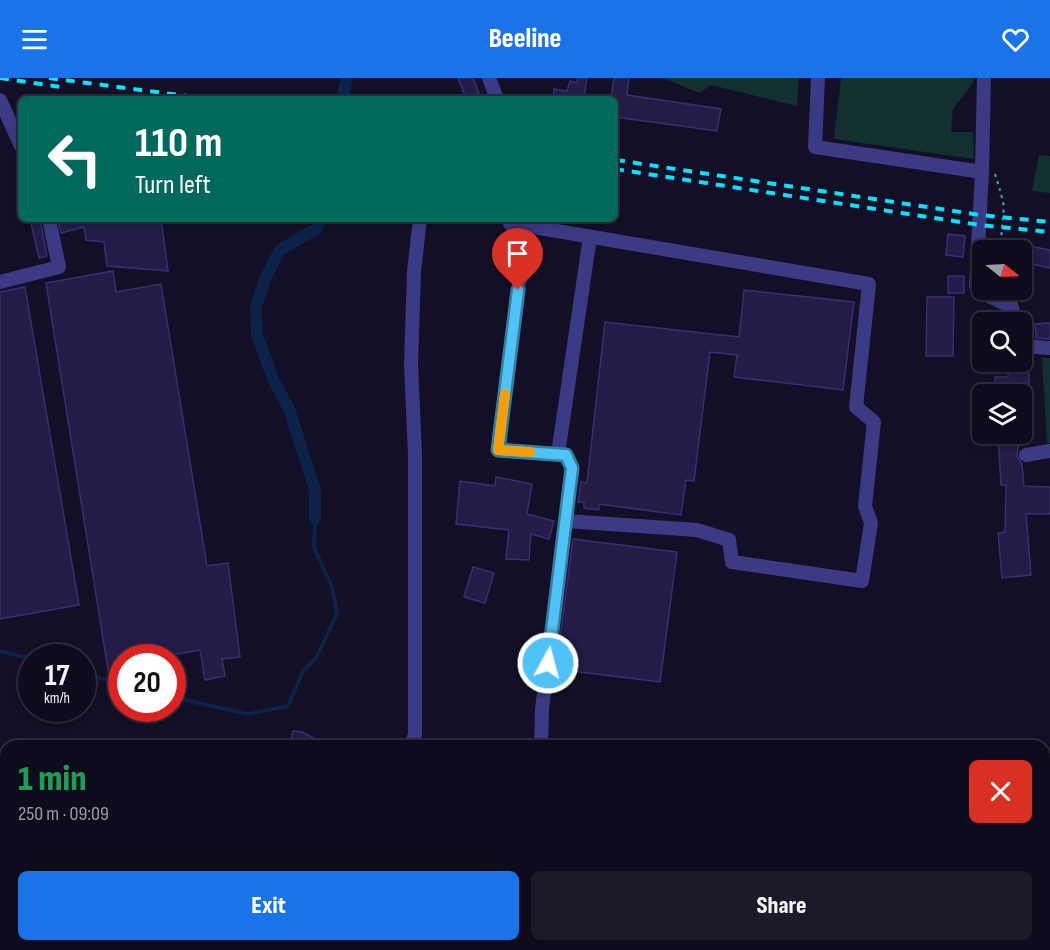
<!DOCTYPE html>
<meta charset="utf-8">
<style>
:root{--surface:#0e0b1c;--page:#1c1929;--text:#f1f3f6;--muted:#9b9ba3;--line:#2e2b3b;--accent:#1a73e8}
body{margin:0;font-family:"Sofia Sans Condensed",sans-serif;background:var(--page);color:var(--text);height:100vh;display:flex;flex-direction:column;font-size:22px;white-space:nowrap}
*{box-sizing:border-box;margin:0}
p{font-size:20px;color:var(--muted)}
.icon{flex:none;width:33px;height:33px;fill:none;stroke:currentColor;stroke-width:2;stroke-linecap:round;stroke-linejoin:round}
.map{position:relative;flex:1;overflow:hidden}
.side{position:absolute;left:0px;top:662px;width:1050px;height:212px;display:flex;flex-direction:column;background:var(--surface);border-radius:18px 18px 0 0;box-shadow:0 3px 9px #0003,0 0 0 2px var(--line)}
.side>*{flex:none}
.banner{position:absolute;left:18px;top:18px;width:600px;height:126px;border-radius:9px;box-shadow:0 3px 9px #0003,0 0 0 2px var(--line);background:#00695c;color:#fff;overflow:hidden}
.needle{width:39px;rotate:108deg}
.buttons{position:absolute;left:972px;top:162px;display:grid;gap:12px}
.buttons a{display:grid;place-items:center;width:60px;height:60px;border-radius:9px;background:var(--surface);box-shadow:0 3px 9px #0003,0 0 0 2px var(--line);font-size:30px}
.speed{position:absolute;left:18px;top:566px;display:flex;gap:12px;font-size:30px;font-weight:700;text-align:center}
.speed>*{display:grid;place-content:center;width:78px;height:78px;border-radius:50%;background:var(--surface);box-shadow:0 3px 9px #0003,0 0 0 2px var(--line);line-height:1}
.speed small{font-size:15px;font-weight:400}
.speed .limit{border:9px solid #d22;background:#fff;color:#111}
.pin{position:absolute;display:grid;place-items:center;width:51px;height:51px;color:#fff;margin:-62px -26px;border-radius:50% 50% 50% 0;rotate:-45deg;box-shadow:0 0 6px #0007}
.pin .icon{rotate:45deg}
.me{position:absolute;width:66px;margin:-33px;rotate:7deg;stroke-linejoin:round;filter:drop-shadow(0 0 4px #0008)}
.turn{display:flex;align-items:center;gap:21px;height:126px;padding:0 18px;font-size:27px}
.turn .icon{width:78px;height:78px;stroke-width:2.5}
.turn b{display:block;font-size:42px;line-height:51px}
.round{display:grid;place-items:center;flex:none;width:63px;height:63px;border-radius:9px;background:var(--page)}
.headline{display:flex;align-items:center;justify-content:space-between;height:102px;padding:0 18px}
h1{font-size:36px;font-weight:800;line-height:45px;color:#1e9e55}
.button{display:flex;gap:12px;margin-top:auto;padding:12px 18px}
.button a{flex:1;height:69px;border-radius:9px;background:var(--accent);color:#fff;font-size:24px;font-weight:800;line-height:69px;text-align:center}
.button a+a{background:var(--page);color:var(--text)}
header{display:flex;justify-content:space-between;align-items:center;height:78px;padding:0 18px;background:var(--accent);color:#fff;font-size:27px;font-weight:800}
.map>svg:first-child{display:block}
.green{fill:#12302f}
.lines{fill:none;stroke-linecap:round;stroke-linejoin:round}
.stream{stroke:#0c2248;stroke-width:4}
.canal{stroke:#0c2248;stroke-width:12}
.building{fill:#241b47;stroke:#3b2d73;stroke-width:1.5}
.path{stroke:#2fb8b0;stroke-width:2;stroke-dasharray:3 4.5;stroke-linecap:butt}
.minor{stroke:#3d3a85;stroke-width:14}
.rail{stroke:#00e5ff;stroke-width:4;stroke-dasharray:9 8;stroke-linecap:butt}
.path-bridge{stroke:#2fb8b0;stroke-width:2;stroke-dasharray:3 4.5;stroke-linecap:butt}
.route-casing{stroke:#337fa1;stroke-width:15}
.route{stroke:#4fc3f7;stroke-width:10}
.slow{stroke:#f59e0b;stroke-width:10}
</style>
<header><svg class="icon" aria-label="menu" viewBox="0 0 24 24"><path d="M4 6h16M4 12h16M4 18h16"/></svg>Beeline<svg class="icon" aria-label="heart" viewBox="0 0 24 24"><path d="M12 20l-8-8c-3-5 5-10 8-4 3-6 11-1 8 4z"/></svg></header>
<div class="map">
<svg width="1050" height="872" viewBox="0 0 1050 872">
<rect width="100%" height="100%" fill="#130f26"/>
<g class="green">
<polygon points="663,0 799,0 797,28 711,7 699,15"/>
<polygon points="841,0 973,0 973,5 953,31 951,54 973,54 974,81 834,61"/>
<polygon points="1039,77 1050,78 1050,115 1032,113"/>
<polygon points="1042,280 1050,280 1050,365 1047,366"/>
</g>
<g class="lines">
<g class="stream">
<polyline points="0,573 32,581"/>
<polyline points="82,596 122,605"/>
<polyline points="172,619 248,636 288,628 303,593 316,580 337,536 332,509 314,470 315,441"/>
</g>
<g class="canal">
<polyline points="342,21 347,0"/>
<polyline points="315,441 315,412 289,331 273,301 257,257 256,228 266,199 280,172 316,151 322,141"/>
</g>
</g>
<g class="building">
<polygon points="458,0 473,0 479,15 466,20"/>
<polygon points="577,0 587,0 584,21 553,21 554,11 567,13 570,3 577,5"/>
<polygon points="614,0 629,0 627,17 721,31 717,53 615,39 615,21 611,21"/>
<polygon points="30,141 40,141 47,178 39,180"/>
<polygon points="58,141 161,141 168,193 107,188 104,164 86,162 84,149 61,155"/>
<polygon points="948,156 965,158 963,179 946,177"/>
<polygon points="1024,167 1050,172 1050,190 1022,184"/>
<polygon points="113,193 116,214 161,206 207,488 228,485 240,579 222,581 225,598 205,602 200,572 171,577 172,579 122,579 122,596 109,598 46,205"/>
<rect x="948" y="198" width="16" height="17"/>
<polygon points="25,209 79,527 0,541 0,214"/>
<polygon points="744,212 854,224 843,312 734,299 737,277 710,274 694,403 686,402 681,437 599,426 599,432 584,430 584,424 578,424 581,404 587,405 605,244 739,259"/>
<polygon points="927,219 954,219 953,278 926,278"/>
<polygon points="1050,245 1050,261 1036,260 1035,246"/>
<polygon points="1009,284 1029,284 1029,316 994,316 995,299 1008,299"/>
<polygon points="998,356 1020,356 1017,378 1022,386 1024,408 1050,409 1050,436 1026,436 1031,497 1002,500 998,455 1005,454 1006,407 1001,407"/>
<polygon points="496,399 532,406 527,436 554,443 549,461 531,456 529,482 506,481 509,452 456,446 460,403 495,408"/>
<polygon points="573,461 677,474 660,604 556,591"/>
<polygon points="473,489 494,495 485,525 464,519"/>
<polygon points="293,653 302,654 329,668 290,668"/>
</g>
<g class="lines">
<polyline class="path" points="995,96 1000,112"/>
<g class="minor">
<polyline points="489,0 497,21"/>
<polyline points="818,0 815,69 982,94"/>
<polyline points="984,0 982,94 976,208 980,214 1012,229 1015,244"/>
<polyline points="0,22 21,68"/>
<polyline points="509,141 510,145 869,206 856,329 874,344 865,428 871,445 862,503 732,484 729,462 697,452 566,443"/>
<polyline points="510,145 524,166 498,372 566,377 572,390 542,631 541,668"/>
<polyline points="0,204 59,189 49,141"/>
<polyline points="1022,268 1050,270"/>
<polyline points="558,376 590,159"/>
<polyline points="1026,377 1050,373"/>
<polyline points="411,668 415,656 415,376 411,286 414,194 420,141"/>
<polyline points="0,761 6,760"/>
<polyline points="397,867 403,870 434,867"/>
<polyline points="499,867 517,872"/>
<polyline points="324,872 325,867"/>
<polyline points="348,872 348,867"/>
</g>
<g class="rail">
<polyline points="0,0 61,9"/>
<polyline points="49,0 210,21"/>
<polyline points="616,82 980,137 1050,144"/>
<polyline points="615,91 980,147 1050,154"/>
</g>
<polyline class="path-bridge" points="1000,172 1004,128 1000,112"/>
</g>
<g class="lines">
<defs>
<polyline id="route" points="518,212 498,372 566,377 572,390 548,585"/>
</defs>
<use href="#route" class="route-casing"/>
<use href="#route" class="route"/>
<polyline class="slow" points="505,316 498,372 530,374"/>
</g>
</svg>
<div class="buttons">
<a><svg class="needle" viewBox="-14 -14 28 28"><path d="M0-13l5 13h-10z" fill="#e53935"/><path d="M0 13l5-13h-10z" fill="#9b9ba3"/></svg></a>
<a><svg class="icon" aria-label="search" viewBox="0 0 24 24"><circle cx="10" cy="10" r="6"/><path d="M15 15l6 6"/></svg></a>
<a><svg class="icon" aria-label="layers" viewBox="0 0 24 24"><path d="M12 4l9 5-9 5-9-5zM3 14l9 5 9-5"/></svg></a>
</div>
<div class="speed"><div>17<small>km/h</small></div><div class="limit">20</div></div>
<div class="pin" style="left:518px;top:212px;background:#d93025"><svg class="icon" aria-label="arrive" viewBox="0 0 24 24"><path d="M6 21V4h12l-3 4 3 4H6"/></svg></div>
<svg class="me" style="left:548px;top:585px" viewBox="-20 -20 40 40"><circle r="17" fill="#4fc3f7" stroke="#fff" stroke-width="3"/><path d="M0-11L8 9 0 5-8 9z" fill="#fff"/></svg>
<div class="banner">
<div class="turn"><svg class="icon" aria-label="left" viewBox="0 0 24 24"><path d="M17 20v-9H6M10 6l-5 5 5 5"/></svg><div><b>110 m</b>Turn left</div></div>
</div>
<section class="side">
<div class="headline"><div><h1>1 min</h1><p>250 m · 09:09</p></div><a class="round" style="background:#d93025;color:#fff"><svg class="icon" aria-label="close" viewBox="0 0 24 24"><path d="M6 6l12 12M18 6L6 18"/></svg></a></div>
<div class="button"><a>Exit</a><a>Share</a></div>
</section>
</div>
